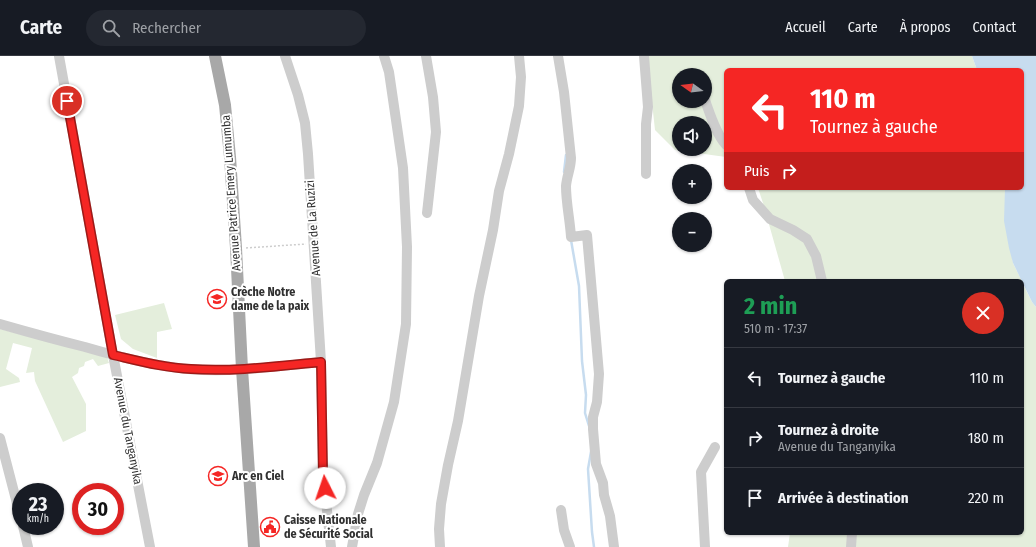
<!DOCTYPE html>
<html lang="fr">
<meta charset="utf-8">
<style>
:root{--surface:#171b24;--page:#242831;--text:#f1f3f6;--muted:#9ea1a6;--line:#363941}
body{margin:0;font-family:"Fira Sans Condensed",sans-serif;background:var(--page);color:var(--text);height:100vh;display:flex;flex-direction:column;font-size:15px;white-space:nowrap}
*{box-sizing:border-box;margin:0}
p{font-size:13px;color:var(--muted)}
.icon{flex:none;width:22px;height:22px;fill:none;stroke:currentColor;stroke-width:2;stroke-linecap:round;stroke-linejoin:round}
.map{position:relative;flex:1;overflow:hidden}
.side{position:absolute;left:724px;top:223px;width:300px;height:256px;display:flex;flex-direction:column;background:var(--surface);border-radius:6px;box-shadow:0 1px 3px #0004}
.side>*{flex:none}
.guide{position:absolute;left:724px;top:12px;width:300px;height:122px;border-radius:6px;box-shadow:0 1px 3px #0004;background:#f52624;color:#fff;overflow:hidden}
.needle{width:26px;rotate:284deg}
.buttons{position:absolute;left:672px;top:12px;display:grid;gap:8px}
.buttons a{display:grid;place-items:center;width:40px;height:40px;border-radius:50%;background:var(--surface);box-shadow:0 1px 3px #0004;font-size:20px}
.speed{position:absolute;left:12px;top:427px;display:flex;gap:8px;font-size:20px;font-weight:700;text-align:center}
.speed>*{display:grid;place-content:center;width:52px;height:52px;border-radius:50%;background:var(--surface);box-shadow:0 1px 3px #0004;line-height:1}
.speed small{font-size:10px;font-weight:400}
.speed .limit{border:6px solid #d22;background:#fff;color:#111}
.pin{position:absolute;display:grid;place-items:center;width:34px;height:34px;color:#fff;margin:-17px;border:2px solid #fff;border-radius:50%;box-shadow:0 1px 4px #0007}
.me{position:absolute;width:44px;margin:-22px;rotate:356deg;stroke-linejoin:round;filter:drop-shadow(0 0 3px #0008)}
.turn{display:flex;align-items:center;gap:14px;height:84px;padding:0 20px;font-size:18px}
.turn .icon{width:52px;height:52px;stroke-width:2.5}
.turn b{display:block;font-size:28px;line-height:34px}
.then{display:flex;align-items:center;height:38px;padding:0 20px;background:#0003;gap:8px;font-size:15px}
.round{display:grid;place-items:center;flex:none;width:42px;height:42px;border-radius:21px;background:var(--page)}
.summary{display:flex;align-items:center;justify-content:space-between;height:68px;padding:0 20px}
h1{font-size:24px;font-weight:700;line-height:30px;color:#1e9e55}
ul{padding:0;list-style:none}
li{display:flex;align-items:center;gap:12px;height:60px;padding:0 20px;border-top:1px solid var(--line)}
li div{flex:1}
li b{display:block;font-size:15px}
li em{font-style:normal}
header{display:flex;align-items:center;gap:24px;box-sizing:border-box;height:56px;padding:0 20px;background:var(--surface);border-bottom:1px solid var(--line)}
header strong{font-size:19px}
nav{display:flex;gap:22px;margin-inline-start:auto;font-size:14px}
.search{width:280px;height:36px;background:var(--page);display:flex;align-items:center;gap:10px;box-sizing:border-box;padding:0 14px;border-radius:22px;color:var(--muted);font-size:15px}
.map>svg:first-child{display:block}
.green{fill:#e4eedc;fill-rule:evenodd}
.water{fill:#c7dcef}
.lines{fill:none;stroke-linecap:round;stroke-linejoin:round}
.stream{stroke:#c7dcef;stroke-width:2.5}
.path{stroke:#cdcdcd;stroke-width:1.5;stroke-dasharray:2 2;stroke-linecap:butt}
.minor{stroke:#cdcdcd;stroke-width:10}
.major{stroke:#a8a8a8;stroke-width:12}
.route-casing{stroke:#9f1917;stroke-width:10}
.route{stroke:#f52624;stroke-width:7}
.labels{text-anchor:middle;stroke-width:4;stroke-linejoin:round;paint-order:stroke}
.street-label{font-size:12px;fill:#303030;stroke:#fff}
.poi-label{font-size:12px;font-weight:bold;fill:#303030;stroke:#fff;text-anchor:start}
</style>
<header>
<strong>Carte</strong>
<div class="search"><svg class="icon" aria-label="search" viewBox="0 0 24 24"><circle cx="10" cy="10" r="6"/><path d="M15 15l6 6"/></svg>Rechercher</div>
<nav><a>Accueil</a><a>Carte</a><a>À propos</a><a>Contact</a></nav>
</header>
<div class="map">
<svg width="1036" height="491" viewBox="0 0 1036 491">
<rect width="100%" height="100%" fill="#fff"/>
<g class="green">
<path d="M647,0H972L977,14H726V101L675,94L655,74ZM679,19H705V45H679ZM679,67H705V93H679Z"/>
<polygon points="758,132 1005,132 1013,207 1022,225 785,225 763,147"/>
<polygon points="1022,226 1032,246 1036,251 1036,491 788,491 790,477 1022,477"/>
<polygon points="164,247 172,273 157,276 157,302 133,293 121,283 115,259"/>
<polygon points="0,273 107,301 109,307 98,310 93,303 85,306 84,310 79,312 78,317 72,321 86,348 86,375 63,386 35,325 34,316 26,317 32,292 13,287 6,313 19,322 20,326 0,331"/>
</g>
<polygon class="water" points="972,0 1036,0 1036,251 1032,246 1013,207 1009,192 1004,165 1005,132 1022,132 1022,14 977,14"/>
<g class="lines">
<g class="stream">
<polyline points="564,116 566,99"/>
<polyline points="571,184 579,230 582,305 586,339 585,357 589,370"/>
<polyline points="591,396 588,413 592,476 594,491"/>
</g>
<polyline class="path" points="246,192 306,188"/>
<g class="minor">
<polyline points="59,0 113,299 150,491"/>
<polyline points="285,0 298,39 305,67 308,98 321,306 323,418 331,491"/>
<polyline points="426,0 433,41 436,76 427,157"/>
<path d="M558,0L564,36L571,102C571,112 567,119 566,130C566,147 570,164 571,181L587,179L599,318L597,346L593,361V373L596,408L603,427L604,439L610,460L614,491"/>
<polyline points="644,0 648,51 646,68 646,118"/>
<path d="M705,44C710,58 716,78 726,89"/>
<polyline points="749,132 753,144 770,163 793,174 807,183 816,200 822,225"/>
<path d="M0,268C28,276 57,284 85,291C119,301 153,310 188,313C232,317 278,310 321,306"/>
<polyline points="0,382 21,463"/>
<polyline points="561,454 564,474 570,491"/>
<polyline points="23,470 28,491"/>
<polyline points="352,491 358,458 364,439 377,407 394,346 406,268 407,191 403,112 389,16 384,0"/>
<polyline points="440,491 439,473 441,448 448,409 458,365 479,240 493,174 499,135 509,98 519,50 521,21 519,0"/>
<polyline points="705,491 701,416 715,391"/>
<polyline points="851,491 852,477"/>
</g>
<polyline class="major" points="215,0 225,49 230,101 236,192 242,313 254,491"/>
</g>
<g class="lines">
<defs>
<path id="route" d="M67,45L113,299C139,305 165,312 191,313C234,316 278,310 321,306L323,418L325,432"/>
</defs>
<use href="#route" class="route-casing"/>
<use href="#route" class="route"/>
</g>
<defs>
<symbol id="school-ring" viewBox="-11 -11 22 22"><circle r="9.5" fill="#fff" stroke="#f52624" stroke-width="1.5"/><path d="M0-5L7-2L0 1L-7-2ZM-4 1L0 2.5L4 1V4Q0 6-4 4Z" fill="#f52624"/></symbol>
<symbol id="civic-ring" viewBox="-11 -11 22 22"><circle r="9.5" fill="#fff" stroke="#f52624" stroke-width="1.5"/><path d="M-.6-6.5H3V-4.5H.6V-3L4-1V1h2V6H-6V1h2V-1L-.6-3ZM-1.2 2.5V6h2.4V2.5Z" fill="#f52624"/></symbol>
</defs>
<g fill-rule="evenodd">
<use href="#school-ring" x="206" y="232" width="22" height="22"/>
<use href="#school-ring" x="207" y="409" width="22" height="22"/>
<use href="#civic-ring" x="259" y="460" width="22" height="22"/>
</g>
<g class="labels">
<g class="street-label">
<text transform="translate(231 137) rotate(-94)" y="4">Avenue Patrice Emery Lumumba</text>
<text transform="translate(313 172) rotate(-94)" y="4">Avenue de La Ruzizi</text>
<text transform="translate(128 375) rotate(79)" y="4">Avenue du Tanganyika</text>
</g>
<g class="poi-label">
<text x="231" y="240">Crèche Notre<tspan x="231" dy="14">dame de la paix</tspan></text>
<text x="232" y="424">Arc en Ciel</text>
<text x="284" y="468">Caisse Nationale<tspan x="284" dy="14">de Sécurité Social</tspan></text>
</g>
</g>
</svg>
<div class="buttons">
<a><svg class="needle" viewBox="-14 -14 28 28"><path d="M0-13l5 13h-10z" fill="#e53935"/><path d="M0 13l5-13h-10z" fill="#9ea1a6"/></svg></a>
<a><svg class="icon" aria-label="sound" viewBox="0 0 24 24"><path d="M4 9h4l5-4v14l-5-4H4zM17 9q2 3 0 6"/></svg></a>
<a>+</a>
<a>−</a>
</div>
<div class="speed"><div>23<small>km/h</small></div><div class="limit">30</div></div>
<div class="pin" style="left:67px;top:45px;background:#d93025"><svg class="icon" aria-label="arrive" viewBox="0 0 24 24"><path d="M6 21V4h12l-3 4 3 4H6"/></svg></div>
<svg class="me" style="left:325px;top:432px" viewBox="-20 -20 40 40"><circle r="19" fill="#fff"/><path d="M0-13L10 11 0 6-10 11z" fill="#f52624"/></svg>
<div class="guide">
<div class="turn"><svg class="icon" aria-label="left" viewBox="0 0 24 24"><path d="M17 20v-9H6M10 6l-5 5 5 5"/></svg><div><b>110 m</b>Tournez à gauche</div></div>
<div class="then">Puis<svg class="icon" aria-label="right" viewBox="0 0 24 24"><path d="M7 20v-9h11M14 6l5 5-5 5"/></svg></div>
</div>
<section class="side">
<div class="summary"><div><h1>2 min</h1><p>510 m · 17:37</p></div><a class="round" style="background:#d93025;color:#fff"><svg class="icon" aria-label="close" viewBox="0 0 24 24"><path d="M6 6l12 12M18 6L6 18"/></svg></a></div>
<ul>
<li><svg class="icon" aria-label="left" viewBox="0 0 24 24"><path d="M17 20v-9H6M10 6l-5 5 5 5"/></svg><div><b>Tournez à gauche</b></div><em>110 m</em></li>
<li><svg class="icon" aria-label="right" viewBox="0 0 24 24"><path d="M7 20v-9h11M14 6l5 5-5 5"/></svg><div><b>Tournez à droite</b><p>Avenue du Tanganyika</p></div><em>180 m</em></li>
<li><svg class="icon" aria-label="arrive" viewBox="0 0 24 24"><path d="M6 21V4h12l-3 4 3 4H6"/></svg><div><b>Arrivée à destination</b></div><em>220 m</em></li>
</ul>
</section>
</div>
